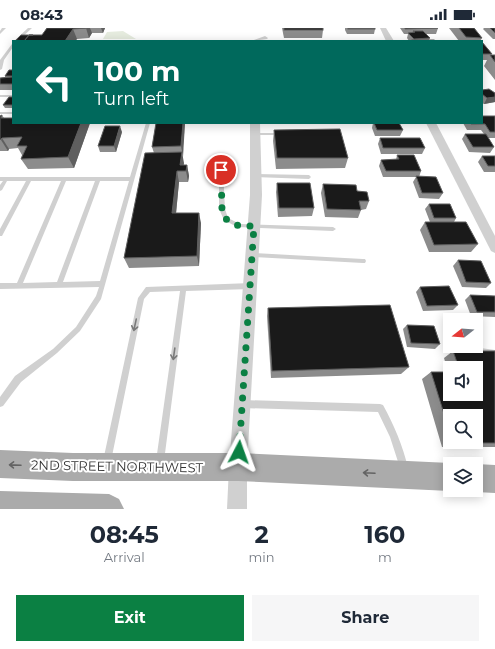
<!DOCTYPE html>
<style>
:root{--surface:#fff;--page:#f6f6f7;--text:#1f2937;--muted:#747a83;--accent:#0b8043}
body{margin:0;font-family:Montserrat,sans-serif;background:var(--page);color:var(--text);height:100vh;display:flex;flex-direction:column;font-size:15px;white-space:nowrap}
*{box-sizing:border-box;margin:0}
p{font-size:13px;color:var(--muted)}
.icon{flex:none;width:22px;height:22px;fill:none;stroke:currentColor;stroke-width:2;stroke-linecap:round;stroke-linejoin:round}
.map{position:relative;height:481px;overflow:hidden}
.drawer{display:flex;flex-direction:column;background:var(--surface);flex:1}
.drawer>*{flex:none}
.top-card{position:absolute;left:12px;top:12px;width:471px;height:84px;border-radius:0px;box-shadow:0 2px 10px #0003;background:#00695c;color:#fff;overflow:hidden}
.needle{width:26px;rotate:253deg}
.fabs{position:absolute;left:443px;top:285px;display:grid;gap:8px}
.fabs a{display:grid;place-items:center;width:40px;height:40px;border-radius:0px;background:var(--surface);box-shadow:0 2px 10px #0003;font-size:20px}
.pin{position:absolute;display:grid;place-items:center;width:34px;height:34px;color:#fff;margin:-17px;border:2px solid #fff;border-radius:50%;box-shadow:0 1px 4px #0007}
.me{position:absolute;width:44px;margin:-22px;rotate:4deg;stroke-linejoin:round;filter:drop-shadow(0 0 3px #0008)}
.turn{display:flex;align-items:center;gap:14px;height:84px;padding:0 16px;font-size:18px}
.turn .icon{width:52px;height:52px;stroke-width:2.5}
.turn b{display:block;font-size:28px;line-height:34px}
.eta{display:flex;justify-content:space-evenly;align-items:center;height:68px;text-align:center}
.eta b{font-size:24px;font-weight:700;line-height:28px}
.primary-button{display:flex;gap:8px;margin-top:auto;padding:8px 16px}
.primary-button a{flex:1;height:46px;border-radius:0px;background:var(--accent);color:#fff;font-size:16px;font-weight:700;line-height:46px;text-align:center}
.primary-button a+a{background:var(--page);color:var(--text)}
.status{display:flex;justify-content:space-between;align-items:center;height:28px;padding:0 20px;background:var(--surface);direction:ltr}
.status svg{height:11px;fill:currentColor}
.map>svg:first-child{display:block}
.green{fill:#e6ecdf}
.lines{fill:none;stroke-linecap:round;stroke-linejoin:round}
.lane{fill:#d0d0d0;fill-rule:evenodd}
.street{fill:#d0d0d0;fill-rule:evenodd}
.primary{fill:#ababab;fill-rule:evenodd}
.wall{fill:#8c8c8c;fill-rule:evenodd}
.shaded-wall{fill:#5f5f5f}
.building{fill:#1a1a1a;stroke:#5f5f5f}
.oneway{stroke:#7a7a7a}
.oneway2{stroke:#636363}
.route{stroke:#0b8043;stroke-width:7;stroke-dasharray:0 12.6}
.labels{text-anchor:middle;stroke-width:4;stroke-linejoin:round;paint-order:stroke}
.near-street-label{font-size:13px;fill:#333;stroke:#fff}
</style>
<div class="status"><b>08:43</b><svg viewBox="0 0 49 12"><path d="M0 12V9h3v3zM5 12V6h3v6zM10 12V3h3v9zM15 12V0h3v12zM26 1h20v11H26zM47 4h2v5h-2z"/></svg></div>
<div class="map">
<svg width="495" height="481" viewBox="0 0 495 481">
<rect width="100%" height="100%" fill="#fff"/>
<polygon class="green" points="123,3 136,11 103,11 107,4"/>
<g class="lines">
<g class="lane">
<polygon points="2,0 6,0 0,6 0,3"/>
<polygon points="28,0 32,0 18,13 14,13"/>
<polygon points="12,16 13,16 13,19 4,32 2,41 0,42 0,32"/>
<rect x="0" y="67" width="13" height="2"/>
<rect x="0" y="84" width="13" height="2"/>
<path d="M146,95H150L101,271L80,303L57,325L21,354L3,378L0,379V369L15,348L53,321L76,299L96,268L99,259L0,261V255H17L61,153H31L2,208H0V201L26,153H7L2,162L0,163V157L3,153H0V149H130ZM66,153H95L57,254L23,255ZM100,153H129L100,253L63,254Z"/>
<polygon points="253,105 282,105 284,106 282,107 253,107"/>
<polygon points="221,140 223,142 225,181 228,190 240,196 333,199 336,201 333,203 237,199 224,192 219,181 219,142"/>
<polygon points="256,146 309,147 311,149 309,151 254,149 254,147"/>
<polygon points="251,225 253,225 363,231 365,231 366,233 365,235 363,235 253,229 251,229 250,227"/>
<polygon points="251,255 253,256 254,258 253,260 251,261 186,263 164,433 163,436 160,437 157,436 156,433 180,263 150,264 144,271 111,433 110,436 107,437 104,436 103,433 138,270 146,259"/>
<polygon points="447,316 450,316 450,318 466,318 495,322 495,328 447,322 445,321 444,319 445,317"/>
<path d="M242,372L380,376L383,377C394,397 403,418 408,440L407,443L404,444L401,443L390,409L378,384L242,380L239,379L238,376L239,373Z"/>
</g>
<g class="street">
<polygon points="380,0 386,0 394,13 386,13"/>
<polygon points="265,8 268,10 267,11 251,13"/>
<polygon points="250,95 260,95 262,167 247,439 247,481 227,481 229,439 250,167"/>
<polygon points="426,95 436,95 495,208 495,225 491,223"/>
</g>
<g class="primary">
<polygon points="0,422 73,425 238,425 450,435 453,436 450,436 450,462 453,462 450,463 238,453 73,453 0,450"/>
<polygon points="475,436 476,436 495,437 495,465 476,464 471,462 476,462"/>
<polygon points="0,463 109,466 119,471 124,481 0,481"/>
</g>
</g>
<g class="wall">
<polygon points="47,0 105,0 103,5 92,5 89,10 77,11 75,13 16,13 16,12 42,7"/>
<polygon points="282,0 323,0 323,2 322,10 284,10"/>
<polygon points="345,0 375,0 375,1 374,6 347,6 345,2"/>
<polygon points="400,0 438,0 436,6 426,6 430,10 429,12 434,13 409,13 407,10 408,6 404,6"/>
<polygon points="449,0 474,0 482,10 480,13 459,13"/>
<polygon points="484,0 495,0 495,11 493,11 483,1"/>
<polygon points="482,14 492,26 491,27 495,27 495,52 484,38 487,32 482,32"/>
<polygon points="13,42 13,62 0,62 0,50 5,49 5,48"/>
<polygon points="482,62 495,65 495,74 484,76 482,75"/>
<polygon points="13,69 13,80 5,80 3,77"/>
<polygon points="2,87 4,90 13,95 90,95 74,140 28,141 21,131 22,127 18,120 9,121 8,123 0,123 0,88"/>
<polygon points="495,88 495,110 488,110 494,119 490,125 469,124 462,111 465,106 484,106 481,102 467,102 463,95 482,95"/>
<polygon points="156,95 185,95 182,129 183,137 187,137 189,148 188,154 179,154 176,185 201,195 199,238 129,240 124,230 154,125 152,119"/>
<polygon points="373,95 399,95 403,102 400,108 375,108 372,100"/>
<polygon points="274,102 348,130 345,140 276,141 273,113"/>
<polygon points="122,104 116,124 100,124 98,118"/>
<polygon points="380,110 425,120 422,126 381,126 378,116"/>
<polygon points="397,127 421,143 419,149 443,165 439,171 419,170 413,154 416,149 383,149 379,138 381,132 396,132"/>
<polygon points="482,128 495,128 495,144 484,144 478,134"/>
<polygon points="277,155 314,180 312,188 278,189 276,164"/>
<polygon points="323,156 357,163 369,173 366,181 361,182 358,190 325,189 321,165"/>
<polygon points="429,176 456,190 454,194 478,216 471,224 429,224 420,202 425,194 430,194 425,181"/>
<polygon points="458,232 491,255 486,260 462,259 453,238"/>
<polygon points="420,259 458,277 453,282 423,283 416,264"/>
<polygon points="470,267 495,268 495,289 471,288 465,272"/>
<polygon points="268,280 409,339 401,346 271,350 267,288"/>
<polygon points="407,297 440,316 435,321 407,319 403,301"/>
<path d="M453,323H495V419H442L422,351L431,344H448L444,330ZM450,340H476L450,366ZM450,388L476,414H450Z"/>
</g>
<g class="shaded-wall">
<polygon points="86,0 90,0 92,5 89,10"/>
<polygon points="101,0 105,0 103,5"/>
<polygon points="73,1 77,11 75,13 65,13"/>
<polygon points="495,69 495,74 484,76 487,70"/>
<polygon points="81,95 90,95 74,140 68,129"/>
<polygon points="183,95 185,95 183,129 181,118"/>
<polygon points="120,98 122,104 116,124 114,118"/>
<polygon points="2,110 9,121 8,123 1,112"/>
<polygon points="182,124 184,135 183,143 180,137"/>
<polygon points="187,137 189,148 188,154 186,143"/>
<polygon points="177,143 179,154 175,196 172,185"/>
<polygon points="199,185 201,195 199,238 197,228"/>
</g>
<g class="building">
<polygon points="47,0 86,0 73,1 65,13 24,13 29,7 42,7"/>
<rect x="284" y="0" width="39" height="2"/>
<rect x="348" y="0" width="27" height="1"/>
<polygon points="405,0 438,0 405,1"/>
<polygon points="459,0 474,0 482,10 466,9"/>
<polygon points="490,0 495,0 495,5"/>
<polygon points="413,3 423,3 430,10 414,11 408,5 415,4"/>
<polygon points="21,7 33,7 29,7 24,13 16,12"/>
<rect x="412" y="12" width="22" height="1"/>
<polygon points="482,14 492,26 482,26"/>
<polygon points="490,27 495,27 495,34"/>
<polygon points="9,42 13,42 13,48 5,48"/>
<polygon points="13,49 13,56 0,56 0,50"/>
<polygon points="489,61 495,65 495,69 487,70 482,66 482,62"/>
<polygon points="9,69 13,69 13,77 3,77"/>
<polygon points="2,87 1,90 13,90 13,95 81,95 68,129 21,131 27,118 17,118 22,109 2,110 0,112 0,88"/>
<polygon points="482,88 495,88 495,104 490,104 485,96 471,96 470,95 482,95"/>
<polygon points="156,95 183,95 181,118 152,119"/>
<polygon points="374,95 399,95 403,102 377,102"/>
<polygon points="105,98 120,98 114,118 98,118"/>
<polygon points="340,101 348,130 277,130 274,102"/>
<polygon points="465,106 486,106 494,119 473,119"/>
<polygon points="380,110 420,110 425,120 383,120"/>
<polygon points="182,124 180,137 187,137 186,143 177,143 172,185 199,185 197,228 124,230 145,125"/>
<polygon points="397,127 414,127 421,143 386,143 381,132 399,131"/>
<polygon points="482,128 495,128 495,138 488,138"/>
<polygon points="416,148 436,149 443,165 422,165"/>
<polygon points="277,155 310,155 314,180 279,180"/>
<polygon points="323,156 356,157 357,163 367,164 369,173 359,173 361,182 327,181"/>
<polygon points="429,176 450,176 456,190 434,190"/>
<polygon points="425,194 466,194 478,216 434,217"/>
<polygon points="458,232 481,233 491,255 466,254"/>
<polygon points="449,258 458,277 427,278 420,259"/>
<polygon points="470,267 495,268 495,284 477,284"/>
<polygon points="390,277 409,339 272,343 268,280"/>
<polygon points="407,297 434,298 440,316 411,315"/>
<polygon points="453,323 495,323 495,415 453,415 453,414 476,414 476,388 450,388 450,405 431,344 450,344 450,366 476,366 476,340 459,340"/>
</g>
<defs><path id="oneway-shaft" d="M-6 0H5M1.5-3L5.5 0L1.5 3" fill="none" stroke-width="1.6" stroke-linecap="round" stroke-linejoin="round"/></defs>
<g class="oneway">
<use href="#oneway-shaft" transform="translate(135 297) rotate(102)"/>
<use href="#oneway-shaft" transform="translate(174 326) rotate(98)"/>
</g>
<g class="oneway2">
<use href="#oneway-shaft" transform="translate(15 437) rotate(-178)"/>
<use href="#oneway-shaft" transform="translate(369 445) rotate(-177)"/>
</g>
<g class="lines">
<polyline class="route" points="221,142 222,182 226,191 239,198 254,198 239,424"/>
</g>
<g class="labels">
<g class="near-street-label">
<text transform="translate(117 438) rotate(1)" y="5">2ND STREET NORTHWEST</text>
</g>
</g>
</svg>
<div class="fabs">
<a><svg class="needle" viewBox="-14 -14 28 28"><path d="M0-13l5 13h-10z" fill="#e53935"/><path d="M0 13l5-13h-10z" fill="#747a83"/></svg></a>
<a><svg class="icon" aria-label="sound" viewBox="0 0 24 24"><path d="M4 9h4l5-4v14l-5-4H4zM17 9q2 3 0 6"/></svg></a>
<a><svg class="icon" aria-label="search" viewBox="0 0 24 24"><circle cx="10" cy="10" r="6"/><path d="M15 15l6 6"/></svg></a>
<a><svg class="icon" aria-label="layers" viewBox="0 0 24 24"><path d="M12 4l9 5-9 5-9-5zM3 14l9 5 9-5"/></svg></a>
</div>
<div class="pin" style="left:221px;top:142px;background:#d93025"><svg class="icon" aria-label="arrive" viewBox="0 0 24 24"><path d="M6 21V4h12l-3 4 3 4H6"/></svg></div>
<svg class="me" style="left:239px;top:424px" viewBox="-20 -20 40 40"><path d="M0-17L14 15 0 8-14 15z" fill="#0b8043" stroke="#fff" stroke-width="4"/></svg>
<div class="top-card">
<div class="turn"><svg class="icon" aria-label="left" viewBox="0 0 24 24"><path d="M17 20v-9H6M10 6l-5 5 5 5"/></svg><div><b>100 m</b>Turn left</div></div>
</div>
</div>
<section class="drawer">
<div class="eta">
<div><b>08:45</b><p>Arrival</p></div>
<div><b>2</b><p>min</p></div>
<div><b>160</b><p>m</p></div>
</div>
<div class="primary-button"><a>Exit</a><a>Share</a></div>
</section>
